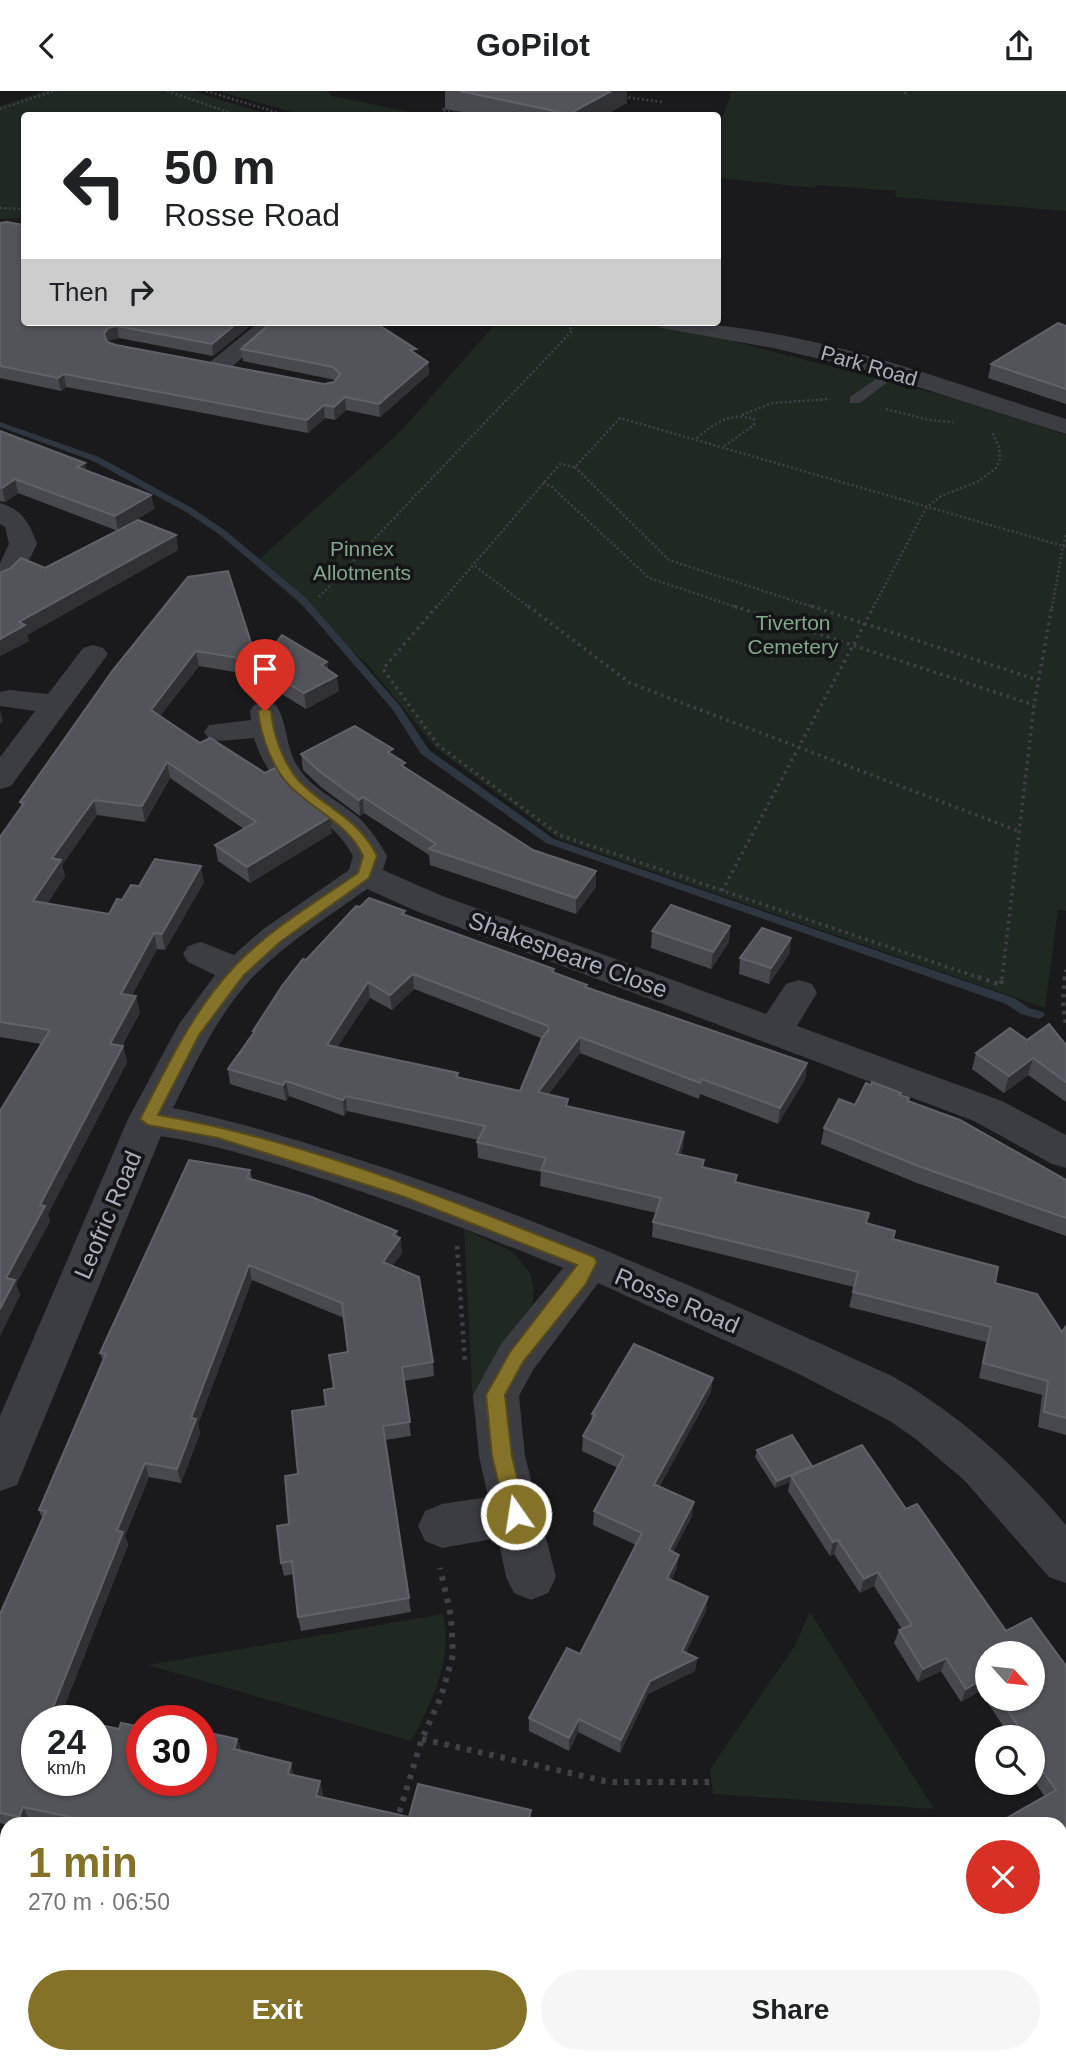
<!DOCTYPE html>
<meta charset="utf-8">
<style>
:root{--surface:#fff;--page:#f6f6f6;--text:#202124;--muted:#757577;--accent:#847229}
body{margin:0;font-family:Helvetica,sans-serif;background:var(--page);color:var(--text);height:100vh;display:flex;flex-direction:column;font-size:26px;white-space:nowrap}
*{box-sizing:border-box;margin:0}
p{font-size:23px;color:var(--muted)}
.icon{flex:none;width:38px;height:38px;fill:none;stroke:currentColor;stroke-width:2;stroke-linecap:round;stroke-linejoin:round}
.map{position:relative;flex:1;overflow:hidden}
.side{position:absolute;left:0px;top:1726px;width:1068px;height:247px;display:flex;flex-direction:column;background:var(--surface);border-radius:21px 21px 0 0;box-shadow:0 2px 5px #0004}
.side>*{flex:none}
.guide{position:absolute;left:21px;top:21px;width:700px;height:214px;border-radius:7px;box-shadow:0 2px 5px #0004;background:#fff;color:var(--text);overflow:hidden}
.needle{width:46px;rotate:117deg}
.buttons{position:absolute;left:975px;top:1550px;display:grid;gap:14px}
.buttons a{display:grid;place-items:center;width:70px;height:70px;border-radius:50%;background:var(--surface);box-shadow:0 2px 5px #0004;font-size:35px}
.speed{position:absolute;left:21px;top:1614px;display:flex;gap:14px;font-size:35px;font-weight:700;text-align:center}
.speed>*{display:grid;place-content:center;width:91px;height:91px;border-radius:50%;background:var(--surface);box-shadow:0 2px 5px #0004;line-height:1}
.speed small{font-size:18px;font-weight:400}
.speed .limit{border:10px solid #d22;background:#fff;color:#111}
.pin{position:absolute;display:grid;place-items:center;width:60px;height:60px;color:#fff;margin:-72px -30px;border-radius:50% 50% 50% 0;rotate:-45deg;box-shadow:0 0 7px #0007}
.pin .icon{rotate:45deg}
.me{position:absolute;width:77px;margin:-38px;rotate:347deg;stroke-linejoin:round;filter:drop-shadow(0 0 5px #0008)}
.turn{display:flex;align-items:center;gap:24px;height:147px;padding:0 28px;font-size:32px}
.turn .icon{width:91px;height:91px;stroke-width:2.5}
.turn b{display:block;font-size:49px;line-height:60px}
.then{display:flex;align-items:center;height:66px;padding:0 28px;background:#0003;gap:14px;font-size:26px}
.round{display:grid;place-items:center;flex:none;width:74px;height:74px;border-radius:37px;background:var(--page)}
.headline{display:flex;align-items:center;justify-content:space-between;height:119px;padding:0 28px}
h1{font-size:42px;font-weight:600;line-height:52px;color:var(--accent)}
.cta{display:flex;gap:14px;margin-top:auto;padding:14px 28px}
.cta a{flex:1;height:80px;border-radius:42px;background:var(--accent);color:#fff;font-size:28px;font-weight:600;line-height:80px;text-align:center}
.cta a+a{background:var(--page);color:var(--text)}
header{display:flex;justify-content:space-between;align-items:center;height:91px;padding:0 28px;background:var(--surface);font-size:32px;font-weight:600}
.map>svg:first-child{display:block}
.green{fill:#1f2821}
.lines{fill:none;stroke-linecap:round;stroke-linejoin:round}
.stream{fill:#2e3641;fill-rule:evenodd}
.path-far3{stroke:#404148;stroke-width:2.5;stroke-dasharray:2 2.5;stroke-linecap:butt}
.path-far2{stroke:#404148;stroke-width:3.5;stroke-dasharray:2.5 4.5;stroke-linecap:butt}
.path-far1{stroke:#404148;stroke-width:4.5;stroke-dasharray:3.5 5;stroke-linecap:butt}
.path{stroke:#404148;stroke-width:6;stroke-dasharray:4.5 7;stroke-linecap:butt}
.service{fill:#3c3c43;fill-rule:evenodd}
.minor{fill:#3c3c43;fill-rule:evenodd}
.wall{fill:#48494e;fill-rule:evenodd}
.shaded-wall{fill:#313135}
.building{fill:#53545a;stroke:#616269;stroke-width:2;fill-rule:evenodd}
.route{fill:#847229;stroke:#564a1b;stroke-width:2}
.labels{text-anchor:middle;stroke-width:7;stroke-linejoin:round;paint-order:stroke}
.far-street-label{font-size:21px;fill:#abaebc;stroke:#151417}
.far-park-label{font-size:21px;fill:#81a889;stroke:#151417}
.street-label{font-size:24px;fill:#abaebc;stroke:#151417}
</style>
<header><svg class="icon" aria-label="back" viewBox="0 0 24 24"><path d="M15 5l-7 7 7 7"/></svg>GoPilot<svg class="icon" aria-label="share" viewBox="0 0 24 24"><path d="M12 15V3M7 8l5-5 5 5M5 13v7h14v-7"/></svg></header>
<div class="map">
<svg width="1066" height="1972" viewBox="0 0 1066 1972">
<rect width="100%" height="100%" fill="#1a191c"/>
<g class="green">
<polygon points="45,0 192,0 271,24 24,24 24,127 0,128 0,15"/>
<polygon points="217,0 327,0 332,5 424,24 303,24"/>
<polygon points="732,0 1066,0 1066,120 896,106 895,100 816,94 815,97 718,87 718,39"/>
<polygon points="497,231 645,231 677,236 961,309 1066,344 1066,820 1058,819 1045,917 559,748 437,658 366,572 254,473 401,340"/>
<polygon points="464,1138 513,1161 530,1182 534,1197 532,1219 480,1295 473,1315"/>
<polygon points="810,1521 934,1718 713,1703 710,1678 794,1556"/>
<path d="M443,1523C453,1569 432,1611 411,1650L148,1574Z"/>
</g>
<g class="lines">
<polygon class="stream" points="0,331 99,366 192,417 226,440 306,507 400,615 429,659 554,748 1014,907 1029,917 1043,921 1045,924 1039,928 1021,923 1006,913 546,752 421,663 393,619 300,511 220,444 186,421 93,370 0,336"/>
<g class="path-far3">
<polyline points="167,0 237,24"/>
<polyline points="206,0 285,24"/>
<polyline points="905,3 906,0"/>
<polyline points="624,6 662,11"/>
<polyline points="448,15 442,19 464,24"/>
<polyline points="0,18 54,0"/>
<polyline points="0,117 24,118"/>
<polyline points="886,318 929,329 953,331"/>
<polyline points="742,324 772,312 830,308"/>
<path d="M697,347C715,332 729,321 754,328V334L723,356"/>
<polyline points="575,376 669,469 816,517"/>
<polyline points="543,392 552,396 649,487 739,517"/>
<polyline points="1063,455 1066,456"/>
<polyline points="1063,455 1066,444"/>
<polyline points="475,475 530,517"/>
<polyline points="319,506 572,240 567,231"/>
<polyline points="436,517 560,373 575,376 620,327 1063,455"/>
<polyline points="873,517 926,417 941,405 979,390 996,377 1000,368 999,356 992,341"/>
<polyline points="1052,517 1063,455"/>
</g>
<g class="path-far2">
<polyline points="437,515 383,578 438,654 559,744 983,888"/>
<polyline points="528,515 630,592 1021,741"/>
<polyline points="734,515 1034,614"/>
<polyline points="811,515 1038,589"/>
<polyline points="722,800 874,515"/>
<polyline points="1002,888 1034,614 1052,515"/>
<polyline points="1065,888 1066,877"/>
</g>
<g class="path-far1">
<polyline points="978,886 1001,894 1002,886"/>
<polyline points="1065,886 1063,911 1066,934"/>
<polyline points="457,1155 465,1272"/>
</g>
<g class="path">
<polyline points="422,1648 609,1691 713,1691"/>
<polyline points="396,1732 422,1648 441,1606 453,1564 451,1526 440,1477"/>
</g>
<polygon class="service" points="892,277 899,281 897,284 860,312 850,312 850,306"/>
<g class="minor">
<polygon points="259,231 284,231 227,280 211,280 207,275 211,270"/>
<path d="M656,231C796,231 934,286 1066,328V343L858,277L773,257L667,238L659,236Z"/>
<path d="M0,412C22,418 30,433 37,453C28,471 21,491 0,496V472L9,453L5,436L0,433Z"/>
<polygon points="93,554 103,557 108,563 11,695 0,698 0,666 35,620 0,615 0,601 10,599 48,603 83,557"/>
<path d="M265,611L276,614C288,631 285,659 300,679C314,699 339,710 358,726C370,737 379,751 387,765L383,779L440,804L766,923L786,893L799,889L812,893L817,902L797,935L1002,1010L1066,1044V1077L1052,1073L974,1030L416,820L367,798C328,826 284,853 251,888C217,925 195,973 173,1017C246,1032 317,1055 388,1078C561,1136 728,1210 894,1286C961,1325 1016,1375 1066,1434V1492L1049,1486L964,1389L917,1349L890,1330L797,1282L598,1192L533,1279L519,1305L525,1365L556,1486L548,1502L531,1509L514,1502L506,1486L498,1447L442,1457L425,1450L418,1435L425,1420L442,1413L488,1406L479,1365L473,1304L501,1253L563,1177C480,1143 396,1111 311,1084C262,1068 212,1053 161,1045L23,1379L17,1394L0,1400V1325L128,1028L179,933L215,884L188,871L183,863L188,855L201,851L234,864L262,839L349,779L353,765C326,715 275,714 254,647L220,650L209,648L204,641L209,634L251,629L250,620L254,614Z"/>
<polygon points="0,1790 7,1791 7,1847 0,1846"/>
<polygon points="113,1965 173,1965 170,1972 110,1972"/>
<polygon points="353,1965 427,1965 430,1972 356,1972"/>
</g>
</g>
<g class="wall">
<polygon points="445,0 627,0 627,12 605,24 477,24 445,18"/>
<polygon points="0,132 24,231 255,231 213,265 119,247 110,249 109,252 116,254 324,293 334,291 335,289 243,270 241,258 416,263 428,271 429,283 380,326 346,319 335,329 325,327 308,342 66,296 61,300 0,287"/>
<polygon points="1066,235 1066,313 988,287 991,273"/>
<polygon points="0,340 87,380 151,404 154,418 123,436 176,444 178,459 27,544 29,550 0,565 45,477 118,440 18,402 5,411 0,410"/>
<polygon points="188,486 257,570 259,585 199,575 160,625 332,742 250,792 218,770 215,754 244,738 170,687 145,731 97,724 62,774 65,785 47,813 109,823 122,809 139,795 204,791 165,859 157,858 132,904 140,921 122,955 123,955 127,971 48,1123 50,1130 16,1193 20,1204 0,1245 41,953 0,946 0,746 21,715 20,711"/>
<polygon points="327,571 328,578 339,600 306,618 261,590 259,575"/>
<polygon points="301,663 394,665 405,677 533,759 596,796 576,823 430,774 429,764 364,722 360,725 321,696 303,679"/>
<path d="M360,816L405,820V824L554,878V882L587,897L807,972L805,988L778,1033L700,1003L699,1008L580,962L548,1004L568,1016L684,1041L683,1057L680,1064L704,1069L703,1076L736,1091L867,1132L893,1148L995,1192L1062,1241L1066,1235V1344L1038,1336L1042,1304L979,1287L986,1251L849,1216L854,1196L652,1146L653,1131L656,1122L540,1095L541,1081L478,1067L477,1051L478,1049L347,1020L344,1025L289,1005L286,1010L230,993L228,978L253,942V940L306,869ZM414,898L541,947L520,1000L459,987L458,982L337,956L370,907L392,919Z"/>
<polygon points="730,835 729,851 711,878 651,857 652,840"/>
<polygon points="791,847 789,863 769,893 739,883 740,867"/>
<polygon points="1027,949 1066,954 1066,1011 1028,984 1004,1002 972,978 976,962"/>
<polygon points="871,994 901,1002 900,1004 908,1010 1066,1089 1066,1145 917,1092 821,1053 824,1037 855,1014"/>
<polygon points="250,1079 252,1088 400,1147 402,1162 392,1175 433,1271 434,1285 404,1290 411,1345 385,1349 411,1521 301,1540 298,1526 293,1483 284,1485 281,1472 298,1383 348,1261 344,1227 252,1189 198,1333 200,1342 181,1392 149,1386 125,1445 128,1454 60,1626 142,1689 237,1648 241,1659 294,1685 323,1702 322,1706 409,1726 531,1719 531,1732 49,1732 29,1728 28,1732 7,1732 7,1734 0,1732 0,1523 42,1427 39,1419 103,1270 100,1262"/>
<polygon points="711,1301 659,1396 692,1425 673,1461 677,1477 671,1489 706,1520 686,1561 697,1567 695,1580 648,1603 620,1662 578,1641 569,1660 529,1640 529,1627 580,1563 636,1454 593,1434 594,1420 618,1377 582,1360 583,1345 591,1331 592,1323"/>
<path d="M757,1359L812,1375L906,1418L1006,1540L1066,1575V1848L1060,1851V1732L1045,1706L1032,1687V1647H1011L980,1600L961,1611L941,1580L918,1591L894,1552L899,1539L902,1538L874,1495L860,1502L834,1463L830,1465L788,1400L790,1391L775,1397L755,1366ZM987,1563L1032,1608H987Z"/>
<polygon points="7,1965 45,1965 42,1972 0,1972"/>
</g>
<g class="shaded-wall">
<polygon points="611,0 627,0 627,12 605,24 569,24 569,23"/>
<polygon points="238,231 255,231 213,265 212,253"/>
<polygon points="117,235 119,247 110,249 106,256 104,243 108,237"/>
<polygon points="428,271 429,283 380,326 379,313"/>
<polygon points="64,283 66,296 61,300 58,287"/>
<polygon points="345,306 346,319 335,329 334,316"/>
<polygon points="324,314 325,327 308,342 307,329"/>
<polygon points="85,372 88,386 77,376"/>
<polygon points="15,388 18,402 5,411 2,397"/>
<polygon points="151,404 154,418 118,440 115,425"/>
<polygon points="176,444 178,459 27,544 29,550 0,565 0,548 19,531"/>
<polygon points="196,560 199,575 153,634 151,619"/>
<polygon points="327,571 329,586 321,574"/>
<polygon points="337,585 339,600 306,618 304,602"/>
<polygon points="0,619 3,630 0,633"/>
<polygon points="167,671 170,687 145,731 142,715"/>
<polygon points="363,706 364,722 360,725 359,709"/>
<polygon points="94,709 97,724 62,774 65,785 38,826 33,810 52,767"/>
<polygon points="330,726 332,742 250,792 247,776"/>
<polygon points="201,775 204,791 165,859 162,843"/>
<polygon points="596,780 596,796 576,823 576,807"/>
<polygon points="730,835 729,851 711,878 713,861"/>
<polygon points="154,842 157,858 125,918 121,903"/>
<polygon points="791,847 789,863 769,893 771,877"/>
<polygon points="413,883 414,898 392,919 390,904"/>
<polygon points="368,891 370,907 329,969 327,954"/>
<polygon points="136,905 140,921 114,969 110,953"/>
<polygon points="580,946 580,962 538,1017 538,1001"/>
<polygon points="123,955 127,971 48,1123 50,1130 16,1193 20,1204 0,1245 0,1218 6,1187 40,1114"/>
<polygon points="1033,967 1028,984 1004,1002 1009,985"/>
<polygon points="807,972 805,988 778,1033 780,1017"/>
<polygon points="286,990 289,1005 286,1010 283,994"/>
<polygon points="346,1005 347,1020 344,1025 343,1009"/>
<polygon points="684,1041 683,1057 676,1079 677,1063"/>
<polygon points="397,1140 398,1151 400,1147 402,1162 384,1186 383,1171 393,1144"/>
<polygon points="249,1174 252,1189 198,1333 200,1342 181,1392 177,1378 191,1327"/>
<polygon points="713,1287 711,1301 652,1410 653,1395"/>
<polygon points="145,1372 149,1386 125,1445 128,1454 59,1629 50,1624 117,1439"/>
<polygon points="812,1375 810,1383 791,1385 790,1391 775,1397 777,1390"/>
<polygon points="694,1411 692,1425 667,1473 669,1459"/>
<polygon points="838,1449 834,1463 830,1465 833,1451"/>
<polygon points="679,1464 677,1477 666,1501 667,1487"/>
<polygon points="878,1481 874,1495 860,1502 864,1488"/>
<polygon points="708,1506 706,1520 680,1573 682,1560"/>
<polygon points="697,1567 695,1580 648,1603 620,1662 621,1649 650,1590"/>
<polygon points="946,1567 941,1580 918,1591 923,1578"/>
<polygon points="985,1587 980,1600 961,1611 966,1598"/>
<polygon points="579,1628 578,1641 569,1660 569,1647"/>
<polygon points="237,1648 241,1660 234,1658"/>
<polygon points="291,1672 294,1684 288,1683"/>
<polygon points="320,1690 323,1702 318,1717 316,1705"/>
<polygon points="23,1716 29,1728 28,1732 23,1732 19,1726"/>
<polygon points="1066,1841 1066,1848 1060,1851 1060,1845"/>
<polygon points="20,1965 23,1965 28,1972 17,1972"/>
<polygon points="33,1965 45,1965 42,1972 37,1972"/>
</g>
<g class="building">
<polygon points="460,0 611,0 569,23"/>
<polygon points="7,131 24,134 24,231 238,231 212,253 117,235 108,237 104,243 107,251 116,254 324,293 334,291 340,283 333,276 241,258 272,231 374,231 416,258 410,259 428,271 379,313 345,306 334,316 324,314 307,329 64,283 58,287 0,275 0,132"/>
<polygon points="1058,232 1066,235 1066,298 991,273"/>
<polygon points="0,340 85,372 77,376 151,404 115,425 15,388 2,397 0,396"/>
<polygon points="138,429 176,444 19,531 25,534 0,548 0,482 11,477 21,467 45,477"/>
<polygon points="228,480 257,570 196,560 151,619 200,652 210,647 265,682 275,677 330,726 247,776 215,754 256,731 167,671 142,715 94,709 52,767 61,769 33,810 109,823 117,808 122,809 131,794 139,795 155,768 201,775 162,843 154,842 121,903 136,905 110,953 123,955 40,1114 45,1115 6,1187 15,1189 0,1218 0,1020 50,939 0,931 0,746 24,712 20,711 113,579 188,486"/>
<polygon points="282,544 327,571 321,574 337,585 304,602 259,575"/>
<polygon points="355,635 393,658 388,661 405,672 401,674 533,759 596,780 576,807 429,758 436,753 363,706 359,709 319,680 301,663"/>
<path d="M369,807L405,820L402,823L554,878L552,881L587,894L585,896L807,972L780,1017L702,988L700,992L580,946L538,1001L568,1008L566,1015L684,1041L677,1063L704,1069L702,1076L737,1084L735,1091L869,1122L866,1132L895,1140L893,1148L998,1176L995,1192L1037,1203L1062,1241L1066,1235V1327L1044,1321L1048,1290L983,1272L991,1236L853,1201L858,1181L653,1131L661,1107L541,1079L546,1067L477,1051L485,1035L346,1005L343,1009L286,990L283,994L228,978L255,940H253L282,895L303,868L306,869L356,815L360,816ZM413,883L548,935L549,938L542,947L520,1000L456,986L458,982L327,954L368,891L390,904Z"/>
<polygon points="671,814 730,835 713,861 652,840"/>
<polygon points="762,837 791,847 771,877 740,867"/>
<polygon points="1049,933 1066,954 1066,991 1033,967 1009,985 976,962 1010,937 1027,949"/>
<polygon points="872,991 901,1002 900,1004 909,1007 908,1010 960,1029 1066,1089 1066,1127 921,1076 824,1037 839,1008 855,1014 866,992 871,994"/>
<polygon points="189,1069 250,1079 247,1087 309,1105 397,1140 393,1144 400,1147 383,1171 419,1186 433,1271 402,1276 410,1331 383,1335 409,1507 298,1526 292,1470 281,1472 277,1435 289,1433 285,1385 298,1383 292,1320 326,1315 324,1299 334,1297 329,1264 348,1261 342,1212 249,1174 191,1327 196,1328 177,1378 145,1372 117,1439 123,1441 50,1624 76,1629 37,1629 37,1689 96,1689 96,1633 119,1638 121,1632 142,1636 142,1689 201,1689 201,1640 237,1648 234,1658 291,1672 288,1683 320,1690 316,1705 409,1726 418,1693 531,1719 528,1732 99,1732 23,1716 19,1726 0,1722 0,1523 46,1420 39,1419 106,1263 100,1262"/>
<polygon points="634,1253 713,1287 653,1395 656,1394 694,1411 669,1459 679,1464 667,1487 708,1506 682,1560 697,1567 650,1590 621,1649 579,1628 569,1647 529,1627 567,1557 580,1563 642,1442 594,1420 624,1365 583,1345 595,1324 592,1323"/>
<polygon points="792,1344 812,1375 777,1390 757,1359"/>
<polygon points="862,1354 906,1418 917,1413 1006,1540 1031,1527 1066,1575 1066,1841 1060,1845 1060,1732 998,1732 1056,1699 1032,1665 1037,1662 1032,1656 1032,1647 1026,1647 1000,1608 1032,1608 1032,1563 987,1563 987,1590 985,1587 966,1598 946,1567 923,1578 899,1539 912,1534 878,1481 864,1488 838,1449 833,1451 791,1385"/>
<polygon points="0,1880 7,1882 7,1888 5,1893 7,1893 7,1965 20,1965 17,1972 0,1972"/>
</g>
<path class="route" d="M265,616L271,620C273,643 283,672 299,690C326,718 359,727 377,765L369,787L280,851L244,884L199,944L158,1024C309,1050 452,1110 594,1166L597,1171L586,1193L523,1271L505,1304L512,1365L526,1423L523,1430L516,1432L509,1430L506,1423L492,1365L486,1304L510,1261L577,1174L402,1105L218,1047L148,1034L140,1028C167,976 192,921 233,877C268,839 316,811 358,782L363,765C349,734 317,721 293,698C273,680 261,646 258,620Z"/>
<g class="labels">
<g class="far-street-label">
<text transform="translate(869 275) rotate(16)" y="7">Park Road</text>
</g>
<g class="far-park-label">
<text x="362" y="465">Pinnex<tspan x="362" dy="24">Allotments</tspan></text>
<text x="793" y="539">Tiverton<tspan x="793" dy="24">Cemetery</tspan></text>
</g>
<g class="street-label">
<text transform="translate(568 864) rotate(20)" y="8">Shakespeare Close</text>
<text transform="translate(108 1124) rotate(-67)" y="8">Leofric Road</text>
<text transform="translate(677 1210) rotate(23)" y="8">Rosse Road</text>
</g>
</g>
</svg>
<div class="buttons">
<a><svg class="needle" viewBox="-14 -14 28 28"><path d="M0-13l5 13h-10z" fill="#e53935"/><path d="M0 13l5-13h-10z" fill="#757577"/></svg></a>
<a><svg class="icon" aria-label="search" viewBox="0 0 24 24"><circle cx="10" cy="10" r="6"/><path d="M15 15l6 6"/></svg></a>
</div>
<div class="speed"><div>24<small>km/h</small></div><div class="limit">30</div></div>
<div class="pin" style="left:265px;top:620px;background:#d93025"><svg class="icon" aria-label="arrive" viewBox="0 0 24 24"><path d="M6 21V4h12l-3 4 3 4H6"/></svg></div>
<svg class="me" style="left:516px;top:1423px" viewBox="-20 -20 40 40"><circle r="17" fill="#847229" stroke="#fff" stroke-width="3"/><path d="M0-11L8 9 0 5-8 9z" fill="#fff"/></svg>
<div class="guide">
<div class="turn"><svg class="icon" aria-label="left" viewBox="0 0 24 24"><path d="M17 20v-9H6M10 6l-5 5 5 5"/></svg><div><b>50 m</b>Rosse Road</div></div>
<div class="then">Then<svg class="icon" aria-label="right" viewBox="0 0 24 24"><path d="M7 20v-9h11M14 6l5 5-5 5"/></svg></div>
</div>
<section class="side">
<div class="headline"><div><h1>1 min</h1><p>270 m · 06:50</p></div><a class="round" style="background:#d93025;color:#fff"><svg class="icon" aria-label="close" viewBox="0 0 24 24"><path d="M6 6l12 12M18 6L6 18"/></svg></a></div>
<div class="cta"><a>Exit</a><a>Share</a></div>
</section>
</div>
